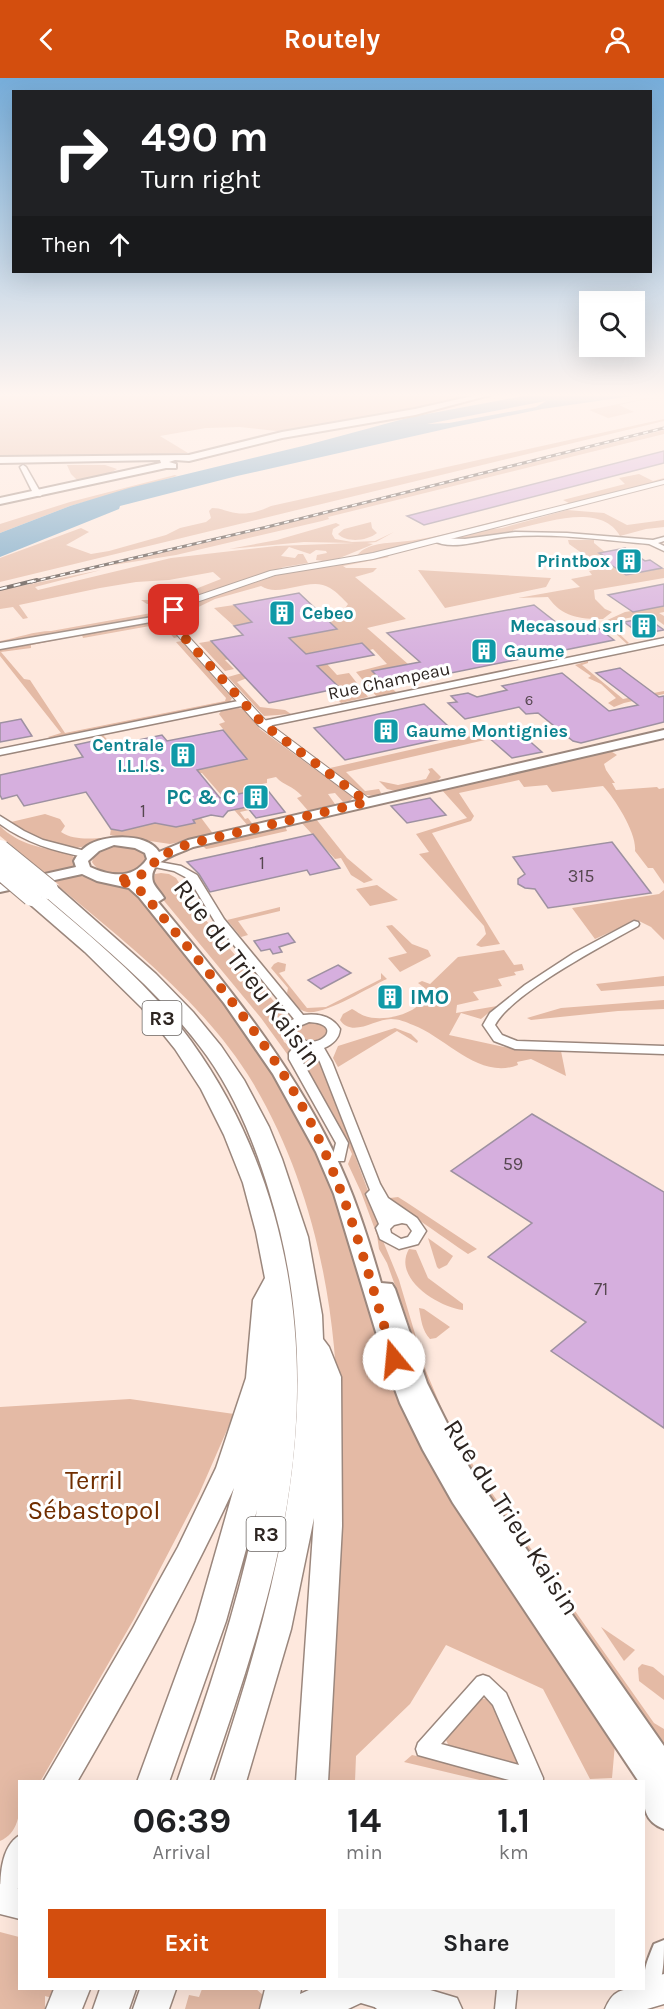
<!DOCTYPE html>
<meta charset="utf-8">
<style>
:root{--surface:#fff;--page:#f6f6f6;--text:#202124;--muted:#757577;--accent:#d34e0e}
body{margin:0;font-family:Karla,sans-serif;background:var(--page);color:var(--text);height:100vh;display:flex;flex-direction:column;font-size:22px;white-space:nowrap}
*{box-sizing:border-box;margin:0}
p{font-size:20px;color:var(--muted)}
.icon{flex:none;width:33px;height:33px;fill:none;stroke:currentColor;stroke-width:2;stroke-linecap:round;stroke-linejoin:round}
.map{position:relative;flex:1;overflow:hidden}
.details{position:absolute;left:18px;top:1702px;width:627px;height:210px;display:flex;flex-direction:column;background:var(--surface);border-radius:0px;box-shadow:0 6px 24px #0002}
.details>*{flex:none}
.hud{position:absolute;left:12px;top:12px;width:640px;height:183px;border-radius:0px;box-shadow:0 6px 24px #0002;background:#202124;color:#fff;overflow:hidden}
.tools{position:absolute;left:579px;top:213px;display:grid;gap:12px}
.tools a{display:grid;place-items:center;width:66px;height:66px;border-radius:0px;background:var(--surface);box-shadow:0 6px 24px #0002;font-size:30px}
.pin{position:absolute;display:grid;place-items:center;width:51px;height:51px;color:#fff;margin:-26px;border-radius:12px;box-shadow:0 3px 9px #0006}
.me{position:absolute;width:66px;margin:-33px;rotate:343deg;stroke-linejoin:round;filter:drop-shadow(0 0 4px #0008)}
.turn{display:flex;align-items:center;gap:21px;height:126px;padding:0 30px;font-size:27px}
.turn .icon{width:78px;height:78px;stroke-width:2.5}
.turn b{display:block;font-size:42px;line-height:51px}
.then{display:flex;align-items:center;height:57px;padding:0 30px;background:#0003;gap:12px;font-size:22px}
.eta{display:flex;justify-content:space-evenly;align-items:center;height:102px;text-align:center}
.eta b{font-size:36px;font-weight:700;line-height:42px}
.button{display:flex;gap:12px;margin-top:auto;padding:12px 30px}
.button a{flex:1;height:69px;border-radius:0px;background:var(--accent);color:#fff;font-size:24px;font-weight:700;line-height:69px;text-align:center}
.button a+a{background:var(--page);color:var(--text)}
header{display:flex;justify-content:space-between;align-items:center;height:78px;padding:0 30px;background:var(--accent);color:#fff;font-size:27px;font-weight:700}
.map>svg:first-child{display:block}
.green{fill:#e4baa5}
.water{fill:#6ca2c5;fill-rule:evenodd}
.building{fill:#d6afde;stroke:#9e91a1;stroke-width:1.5}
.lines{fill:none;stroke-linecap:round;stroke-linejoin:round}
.minor-casing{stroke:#9b877d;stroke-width:3}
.tertiary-casing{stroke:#9b877d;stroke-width:2}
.secondary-casing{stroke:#9b877d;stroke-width:4}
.primary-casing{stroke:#9b877d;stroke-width:3}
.motorway-casing{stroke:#9b877d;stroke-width:3}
.minor{fill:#fff;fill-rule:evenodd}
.tertiary{fill:#fff;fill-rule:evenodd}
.secondary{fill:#fff;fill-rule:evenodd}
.primary{fill:#fff;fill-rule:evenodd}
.motorway{fill:#fff;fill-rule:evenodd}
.rail-far1-casing{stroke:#504641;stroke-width:3}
.rail-casing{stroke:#504641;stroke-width:4}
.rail-far1{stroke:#fff;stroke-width:1.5;stroke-dasharray:5;stroke-linecap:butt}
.rail{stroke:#fff;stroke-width:2;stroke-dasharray:7;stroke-linecap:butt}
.motorway-bridge-casing{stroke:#9b877d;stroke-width:22;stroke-linecap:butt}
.motorway-bridge{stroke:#fff;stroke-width:20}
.route{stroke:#d34e0e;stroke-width:10;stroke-dasharray:0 18}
.labels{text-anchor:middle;stroke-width:6;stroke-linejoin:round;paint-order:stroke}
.far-number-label{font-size:15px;fill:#564750}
.far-culture-label{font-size:18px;font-weight:bold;fill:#0d838f;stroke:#fff;text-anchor:end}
.far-street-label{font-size:18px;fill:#2c2420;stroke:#fff}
.number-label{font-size:18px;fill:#564750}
.shield{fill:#fff;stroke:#6b6663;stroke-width:1.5}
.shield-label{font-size:20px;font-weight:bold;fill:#2c2420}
.culture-label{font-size:21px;font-weight:bold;fill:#0d838f;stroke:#fff;text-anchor:end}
.near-street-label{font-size:26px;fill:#2c2420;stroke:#fff}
.near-park-label{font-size:26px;fill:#702e00;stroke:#fff}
</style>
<header><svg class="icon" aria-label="back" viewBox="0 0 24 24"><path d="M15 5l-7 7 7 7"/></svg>Routely<svg class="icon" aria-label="person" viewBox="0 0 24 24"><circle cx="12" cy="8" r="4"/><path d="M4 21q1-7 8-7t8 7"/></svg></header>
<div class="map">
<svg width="664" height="1931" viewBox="0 0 664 1931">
<rect width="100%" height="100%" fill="#fee8dd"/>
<g class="green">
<polygon points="0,317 479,317 415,332 285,354 240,349 206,350 160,358 188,375 0,380"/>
<polygon points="664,317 619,327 634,334 608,340 589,332"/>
<path d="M664,341V343L0,504V480L81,450L89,454L66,467L91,476L109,473L166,457L180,450L206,444L211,440L209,433L212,430C222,430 227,434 236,435C248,437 261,433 271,428Z"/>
<polygon points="664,352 664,356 328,439 329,441 322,443 176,477 88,491 243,456"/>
<polygon points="67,387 105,387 117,391 105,398 79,404 71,396"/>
<polygon points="639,396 653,403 664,400 664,402 571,426 563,422 625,406 619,400"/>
<polygon points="175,397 177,398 70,428 0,455 0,446 70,424"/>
<path d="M560,429L367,478L356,479C364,466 385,465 398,464C453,459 505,437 560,429Z"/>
<path d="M567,432L604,435L627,447L664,442V449L646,451L620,458C601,425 549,444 520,450L513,452L515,455L454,462L452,460L483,452L502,450Z"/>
<path d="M371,444L372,450L377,455C367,463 347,465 338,456L344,451Z"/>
<path d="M336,445L340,447L333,451L332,456L335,461L352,464L375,463L394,454L376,464L367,465L373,466L369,468L330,484L316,482L317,477L327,475L326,473L316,472L310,476L289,469L281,478L295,480L298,476H303L308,485L284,489L201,516L173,528L159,537L0,566V563C16,560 35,553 51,553L157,534L153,526H147L141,522H153L170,516L171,514L198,510L221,501L213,494L169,502L136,504L100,510L19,527L28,540L23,541L13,529L0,531V512L101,492L35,509L38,512L171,480L276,468L355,465L304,464L229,471L277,462Z"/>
<path d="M568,462H594V465L605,474L601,476L609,482L604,483L626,497L664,490V500L594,512L595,521L605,531L612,534L603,541C579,541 562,539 548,519L518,520L580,509L571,501L592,497L589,493L603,490L569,466Z"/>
<path d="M387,478L389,479L343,488L346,490H377L373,494L355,499L406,541L367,550L408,586L373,593L396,614L377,619L356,594L387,586L373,571L327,586L337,597L349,595L368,619L341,625L339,623L341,616L348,612L346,609L340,610L297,568L225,582L234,591L225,593L199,565L211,563L221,573L336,551L328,542L344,540L341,536L348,526C343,521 337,514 330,510C310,497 280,521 261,508L215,521L182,537H177L182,529L200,522L281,496Z"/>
<polygon points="418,492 551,500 546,509 445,530"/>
<polygon points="234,527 252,544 234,548 214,530"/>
<polygon points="664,528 664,534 659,535 664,538 664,547 649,536 607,544 629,565 627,566 603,544 625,534"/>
<polygon points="162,542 178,559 174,560 161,546 83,560 82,557 31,567 31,570 1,574 24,601 30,602 65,655 225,623 226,620 176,564 182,563 232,620 230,624 50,660 48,659 61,655 0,578 0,570"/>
<polygon points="588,583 588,585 582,587 623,621 664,613 664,616 624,625 614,629 608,625 616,620 601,606 588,600 591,598 575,587"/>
<polygon points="242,595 247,600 237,604 260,629 285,632 291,636 264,638 228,599"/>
<path d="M238,630L244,631L260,651L353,719L350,723L343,724L335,715L328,716L337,729L310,735L297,720L302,718C292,707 284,708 276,699L267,701V705L262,706L266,710L271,727L240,734L245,741L248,740L254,748L249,749L202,695L172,701L214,757L170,766L110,757L111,751L122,753L155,745L176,749L194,745L137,709L100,660L103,657L117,672L247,681L219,646L225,644L219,636L222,632Z"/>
<polygon points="480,656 485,662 346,694 365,713 379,711 381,715 379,719 361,716 330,690"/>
<path d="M609,672L617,677L604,686L606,692L615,705H612L616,712L657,709L659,711L664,710V806L653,790H648L635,773C637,755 615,721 603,708L552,714L547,707L524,709L519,702L459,715L474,738L471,743L432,755L500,866L481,869L476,867L486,856L484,848L419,776L429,774L416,756L467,740L441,711Z"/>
<polygon points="432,690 441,699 435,706 400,714 387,711 379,703 398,707 426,701 430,694 428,691"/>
<path d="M45,736L60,741L65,748L61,754C74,763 92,760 107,760C96,764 82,771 71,770C54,768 22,756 11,744Z"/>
<polygon points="316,741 347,780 373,802 364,805 351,797 341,780 335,781 300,743"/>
<path d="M0,748C19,767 42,770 68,775L74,779L76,789L46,796L0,758Z"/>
<polygon points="285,748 287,753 212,770 206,771 202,767"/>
<path d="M117,766H126L147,775V785C132,795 104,804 92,784L95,775Z"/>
<polygon points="161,795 169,796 176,800 194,828 287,939 280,954 284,964 294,971 289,975 290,980 261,940 151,807 155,796"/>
<path d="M76,797L131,808L247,951L300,1040L341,1126L379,1263L616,1655L612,1700L590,1701L543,1611L446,1567L410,1626L356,1678L355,1704H325C328,1626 331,1549 334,1471C335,1430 339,1389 338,1347C337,1228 314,1108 253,1005C207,928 131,869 63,812L55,809L59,807L52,801Z"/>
<polygon points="377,807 398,822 370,828 356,811"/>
<polygon points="664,812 664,862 651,849 637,842 595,861 572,830 659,816"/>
<polygon points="280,829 280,833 238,843 248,857 241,859 227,842"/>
<polygon points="392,847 412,866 428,872 431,878 400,894 388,880 407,875 386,848"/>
<path d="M504,872L514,887L522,886L524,892L514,894L516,897L498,901L502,908L473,914L479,922L457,927L456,935L497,928L481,941L461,935L449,957L504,969L561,973L566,998L531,981L517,984L518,987C479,1002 447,960 413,947C406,944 399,941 391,941C375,941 352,960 340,942L343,936L352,931C356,933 361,937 365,938C384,945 427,935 426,911L418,905L422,903L430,906L458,879Z"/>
<path d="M278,884L286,886L285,893L279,895L307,930L326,929L381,901V895L387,901C369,909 326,937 307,934C297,932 292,922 287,915L288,910L271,890L274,886Z"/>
<polygon points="664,898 664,908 601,913 596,906"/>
<polygon points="664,922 664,931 618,933 531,942 527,940 561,930"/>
<polygon points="311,944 322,946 327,951 327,957 314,964 299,959 296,955 297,950"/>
<polygon points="395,950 411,956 418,963 417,965 397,953 338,989 333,980 338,968"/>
<polygon points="304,974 312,974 318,978 355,1072 354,1075 378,1140 381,1158 399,1202 426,1293 444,1336 477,1394 654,1645 664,1651 664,1671 462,1384 423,1311 408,1259 412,1255 387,1185 379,1171 377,1157 361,1114 348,1086 352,1076 331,1032 300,984 301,976"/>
<path d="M398,1119L406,1124L477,1171L468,1176C442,1159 418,1139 390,1126V1120Z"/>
<polygon points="428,1160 453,1178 447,1187 439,1191 437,1189"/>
<path d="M409,1171L416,1172L428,1200L463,1226V1232C438,1229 392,1200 409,1171Z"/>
<path d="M419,1230L424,1231L450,1249L436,1260L430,1261C422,1253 421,1241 419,1230Z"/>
<path d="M130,1321L234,1336L199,1416L134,1541L40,1704H20C20,1725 23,1753 0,1763V1329Z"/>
<polygon points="601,1549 635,1572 624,1583"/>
<polygon points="642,1586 653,1589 664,1598 664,1622 639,1603 638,1590"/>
<polygon points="487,1620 492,1621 527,1691 451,1673 446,1662 449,1655 477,1622"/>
<polygon points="412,1677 517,1700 518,1704 488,1704 404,1684"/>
<polygon points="0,1854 19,1859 20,1911 56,1911 52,1920 45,1918 45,1931 0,1931"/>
<polygon points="202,1911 256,1911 270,1923 269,1931 185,1931 189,1917 199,1919"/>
</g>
<path class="water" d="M529,317H639L542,331L454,349L237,398L120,428L119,431L0,479V455L70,428L129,410L307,367L411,339ZM546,323L536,329L449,345L427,346Z"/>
<g class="building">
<polygon points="664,373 664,385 424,447 407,438"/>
<polygon points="625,470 645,483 650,482 662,490 626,497 604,482 609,481 599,475"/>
<polygon points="664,506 664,528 633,534 608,517"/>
<polygon points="299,515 337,551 289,560 306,576 362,565 374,577 317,588 340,610 269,625 211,563 243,557 234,548 252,544 234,527"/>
<polygon points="534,527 566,552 593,546 614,562 387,608 372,593 420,584 387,555"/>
<polygon points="647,540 664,552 640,556 624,544"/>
<polygon points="620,590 659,619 664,618 664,644 581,665 573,663 538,635 526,636 519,629 465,641 448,625 457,624 451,618 468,615 477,619 507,612 502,608 562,595 609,633 638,627 596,595"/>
<polygon points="424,626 458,657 345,682 314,650"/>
<polygon points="21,641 32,658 0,664 0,645"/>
<polygon points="223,652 247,681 197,692 220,720 266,710 285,734 256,740 247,729 228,733 223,739 211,737 193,742 195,745 176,749 155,745 122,753 111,751 86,714 24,728 17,717 2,721 0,717 0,697 83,679 75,667 102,661 110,673 138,667 134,663 162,657 167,663"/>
<polygon points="517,652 542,674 512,680 488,659"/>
<polygon points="430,720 446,737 407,745 391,728"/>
<polygon points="313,756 340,790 310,797 307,792 210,814 199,796 187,784"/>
<polygon points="612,764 651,815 548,830 535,811 525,810 518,806 518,801 525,796 513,779"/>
<polygon points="288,855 295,864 279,869 282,874 273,876 270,871 261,873 254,863"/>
<polygon points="338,887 351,895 321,911 308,902"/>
<polygon points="532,1036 664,1114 664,1350 551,1273 586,1244 488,1179 532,1145 451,1093"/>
</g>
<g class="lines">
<defs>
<g id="minor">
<polygon points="23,387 26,389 42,417 40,418 34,417 20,389"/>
<path d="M515,454L567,455L653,462L664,459V463L658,465L664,468V473L649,466C602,462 553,454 505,459C484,461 452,474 432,462L436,460L465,461Z"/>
<polygon points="170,536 173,536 173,540 0,571 0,565"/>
<polygon points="664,560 664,566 263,649 258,646 263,643"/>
<polygon points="243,622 247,625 246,627 0,677 0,671"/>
<path d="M0,738L24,753L43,762L89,774L90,776L85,779C54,773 26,765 0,746Z"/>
<path d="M154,783L181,788L197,797L224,841L303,937C318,935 332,938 340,951C339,961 333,966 324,970L332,984L380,1106L388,1120L417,1140L426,1153L418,1166L399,1171L380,1161L376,1150L379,1146L366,1116L370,1112L320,984L313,971L306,970L301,976V981L348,1065L344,1083H334L332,1080L336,1065L289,981V975L295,967L291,966L283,954L288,944L294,941L215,844L189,801L174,793L150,788L149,786ZM309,944C350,946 312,980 295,954L297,949ZM402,1145L407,1146L412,1153L408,1159L401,1161L391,1155L390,1151L394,1147Z"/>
<path d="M634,843L638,844L639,846L638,848C604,867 512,915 495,947L502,957L517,963L664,968V976L515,971L494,963L483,947L490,935L525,907L574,875Z"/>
<path d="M483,1597L489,1599L506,1615L543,1700V1704H516L418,1677L416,1671L418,1665L477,1599ZM484,1617L493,1627L519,1687L441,1666Z"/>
<polygon points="497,1911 517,1911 515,1931 495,1931"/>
</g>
<polygon id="tertiary" points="664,402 664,406 373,481 275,497 188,527 175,539 177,546 267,644 371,722 371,726 363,726 259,648 170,549 165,538 182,523 270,493 373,475"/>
<g id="secondary">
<polygon points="477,317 490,317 415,337 282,360 189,383 175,382 169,384 176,386 176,390 166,390 0,426 0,420 161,385 160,382 0,385 0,379 189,377 282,354 415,331"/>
<path d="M664,652V660L193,769C178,776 147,783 153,804C155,809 161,815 164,820L158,824C223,902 288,981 333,1073C354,1115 368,1160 381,1205L392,1206L395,1211L427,1305L469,1389L664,1668V1751C641,1742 644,1725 644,1704H639L453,1425L423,1372L400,1325L386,1287L334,1116L316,1074L273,996L224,925L139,819L129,810L97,803L82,796L0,814V806L76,789L74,783C77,777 81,772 87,768C103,757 147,754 159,774L188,762ZM114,767L135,770L145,775L147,781C133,802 110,798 90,789L88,783L99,773Z"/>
<path d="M664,1862C664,1887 664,1914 644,1925L634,1921L630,1911H644C644,1889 646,1886 654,1866Z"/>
</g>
<g id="primary">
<polygon points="0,1806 20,1811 20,1841 0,1836"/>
<path d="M664,1896V1926L647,1931H605C614,1910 623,1911 644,1911V1901Z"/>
<polygon points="347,1911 427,1911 457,1920 462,1931 381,1931 351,1922"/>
</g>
<g id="motorway">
<path d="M48,805L55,807L156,896L193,934L221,968L244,1002L269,1049L282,1081L308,1159L322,1237L323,1261L329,1269L341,1299L342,1448L328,1704H296L314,1440L291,1551L246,1704H214C278,1507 333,1318 269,1113C255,1066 236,1019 207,978C162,915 100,866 41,815L39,811L41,807Z"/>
<path d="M32,812L39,814C92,860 149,905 191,963C284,1092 312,1251 290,1407C276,1509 242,1607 209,1704H177C208,1615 239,1525 257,1432L226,1543L169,1704H137L196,1543L234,1410C187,1511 133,1607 77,1704H43L133,1550L178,1469L216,1390L246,1300L253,1222L265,1200L256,1154L243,1105L224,1057L201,1011L175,971L142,930L85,874L25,822L23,818L25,814Z"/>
<path d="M20,1757V1807L12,1819L0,1824C0,1799 0,1769 20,1757Z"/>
<polygon points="54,1911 90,1911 82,1931 46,1931"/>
<polygon points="100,1911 136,1911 129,1931 93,1931"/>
<polygon points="140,1911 176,1911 169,1931 133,1931"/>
<polygon points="265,1911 301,1911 300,1916 311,1911 405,1911 408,1918 402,1931 377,1931 369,1924 366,1916 363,1924 348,1931 260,1931"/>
</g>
</defs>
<use href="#minor" class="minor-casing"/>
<use href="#tertiary" class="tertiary-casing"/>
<use href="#secondary" class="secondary-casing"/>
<use href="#primary" class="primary-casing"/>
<use href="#motorway" class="motorway-casing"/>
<use href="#minor" class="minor"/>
<use href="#tertiary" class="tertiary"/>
<use href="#secondary" class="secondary"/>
<use href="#primary" class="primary"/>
<use href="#motorway" class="motorway"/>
<defs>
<polyline id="rail-far1" points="31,504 267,449 664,350"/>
<polyline id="rail" points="0,511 37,502"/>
</defs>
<use href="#rail-far1" class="rail-far1-casing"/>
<use href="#rail" class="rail-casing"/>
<use href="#rail-far1" class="rail-far1"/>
<use href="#rail" class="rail"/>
<defs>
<g id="motorway-bridge">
<polyline points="0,772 48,811"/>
<polyline points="0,791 32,818"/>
</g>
</defs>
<use href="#motorway-bridge" class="motorway-bridge-casing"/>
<use href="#motorway-bridge" class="motorway-bridge"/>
</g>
<linearGradient id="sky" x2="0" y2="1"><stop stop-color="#76adda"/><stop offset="0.54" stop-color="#fff5f0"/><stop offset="1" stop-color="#fff5f0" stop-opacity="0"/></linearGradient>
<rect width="664" height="587" fill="url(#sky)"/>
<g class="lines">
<path class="route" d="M174,532L170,538L173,547L263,646L367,724L188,766L156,780C151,798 132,800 116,802L134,807L144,816C199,884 260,951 302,1028C346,1108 368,1195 394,1281"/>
</g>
<defs>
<symbol id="building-square" viewBox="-11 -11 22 22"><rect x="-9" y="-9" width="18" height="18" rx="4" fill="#0f9aa8" stroke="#fff"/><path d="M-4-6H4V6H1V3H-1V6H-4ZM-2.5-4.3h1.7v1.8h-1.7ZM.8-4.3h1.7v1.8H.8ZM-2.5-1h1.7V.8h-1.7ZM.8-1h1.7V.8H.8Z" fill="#fff"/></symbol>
</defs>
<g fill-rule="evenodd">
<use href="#building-square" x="614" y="468" width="30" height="30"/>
<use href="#building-square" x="267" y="520" width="30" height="30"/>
<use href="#building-square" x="629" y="533" width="30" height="30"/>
<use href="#building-square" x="469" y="558" width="30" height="30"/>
<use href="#building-square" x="371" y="638" width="30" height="30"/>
<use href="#building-square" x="168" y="662" width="30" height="30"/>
<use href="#building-square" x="241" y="704" width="30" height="30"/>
<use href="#building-square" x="375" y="904" width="30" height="30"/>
</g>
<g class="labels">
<g class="far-number-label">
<text x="529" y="627">6</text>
</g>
<g class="far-culture-label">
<text x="610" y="489">Printbox</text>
<text x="302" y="541" text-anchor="start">Cebeo</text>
<text x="624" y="554">Mecasoud srl</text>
<text x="504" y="579" text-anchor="start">Gaume</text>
<text x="406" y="659" text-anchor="start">Gaume Montignies</text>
<text x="164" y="673">Centrale<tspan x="164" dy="21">I.L.I.S.</tspan></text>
</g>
<g class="far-street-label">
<text transform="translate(389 603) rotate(-12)" y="6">Rue Champeau</text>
</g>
<g class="number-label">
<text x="143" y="739">1</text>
<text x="262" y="791">1</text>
<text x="581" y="804">315</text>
<text x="513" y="1092">59</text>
<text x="601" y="1217">71</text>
</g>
<g class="shield">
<rect x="142.5" y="923" width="39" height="34" rx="4.5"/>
<rect x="246.5" y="1439" width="39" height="34" rx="4.5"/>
</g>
<g class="shield-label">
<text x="162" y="947">R3</text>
<text x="266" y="1463">R3</text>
</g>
<g class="culture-label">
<text x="236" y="726">PC &amp; C</text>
<text x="410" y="926" text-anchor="start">IMO</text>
</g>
<g class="near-street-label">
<text transform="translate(248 895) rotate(53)" y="9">Rue du Trieu Kaisin</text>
<text transform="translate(512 1439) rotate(57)" y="9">Rue du Trieu Kaisin</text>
</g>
<g class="near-park-label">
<text x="94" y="1411">Terril<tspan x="94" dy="30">Sébastopol</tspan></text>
</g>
</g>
</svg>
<div class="tools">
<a><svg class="icon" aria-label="search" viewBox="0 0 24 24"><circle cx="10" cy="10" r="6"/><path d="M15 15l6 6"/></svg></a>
</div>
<div class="pin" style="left:174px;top:532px;background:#d93025"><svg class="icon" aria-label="arrive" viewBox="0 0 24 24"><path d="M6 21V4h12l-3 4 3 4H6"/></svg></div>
<svg class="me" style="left:394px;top:1281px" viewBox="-20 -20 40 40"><circle r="19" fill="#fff"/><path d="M0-13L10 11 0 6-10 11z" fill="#d34e0e"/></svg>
<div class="hud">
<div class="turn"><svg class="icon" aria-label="right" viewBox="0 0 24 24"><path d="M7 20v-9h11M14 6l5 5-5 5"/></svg><div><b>490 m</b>Turn right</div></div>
<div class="then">Then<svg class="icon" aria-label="ahead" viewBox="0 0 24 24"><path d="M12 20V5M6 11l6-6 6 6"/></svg></div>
</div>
<section class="details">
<div class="eta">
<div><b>06:39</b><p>Arrival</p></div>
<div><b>14</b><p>min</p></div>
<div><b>1.1</b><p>km</p></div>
</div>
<div class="button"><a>Exit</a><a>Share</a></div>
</section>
</div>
